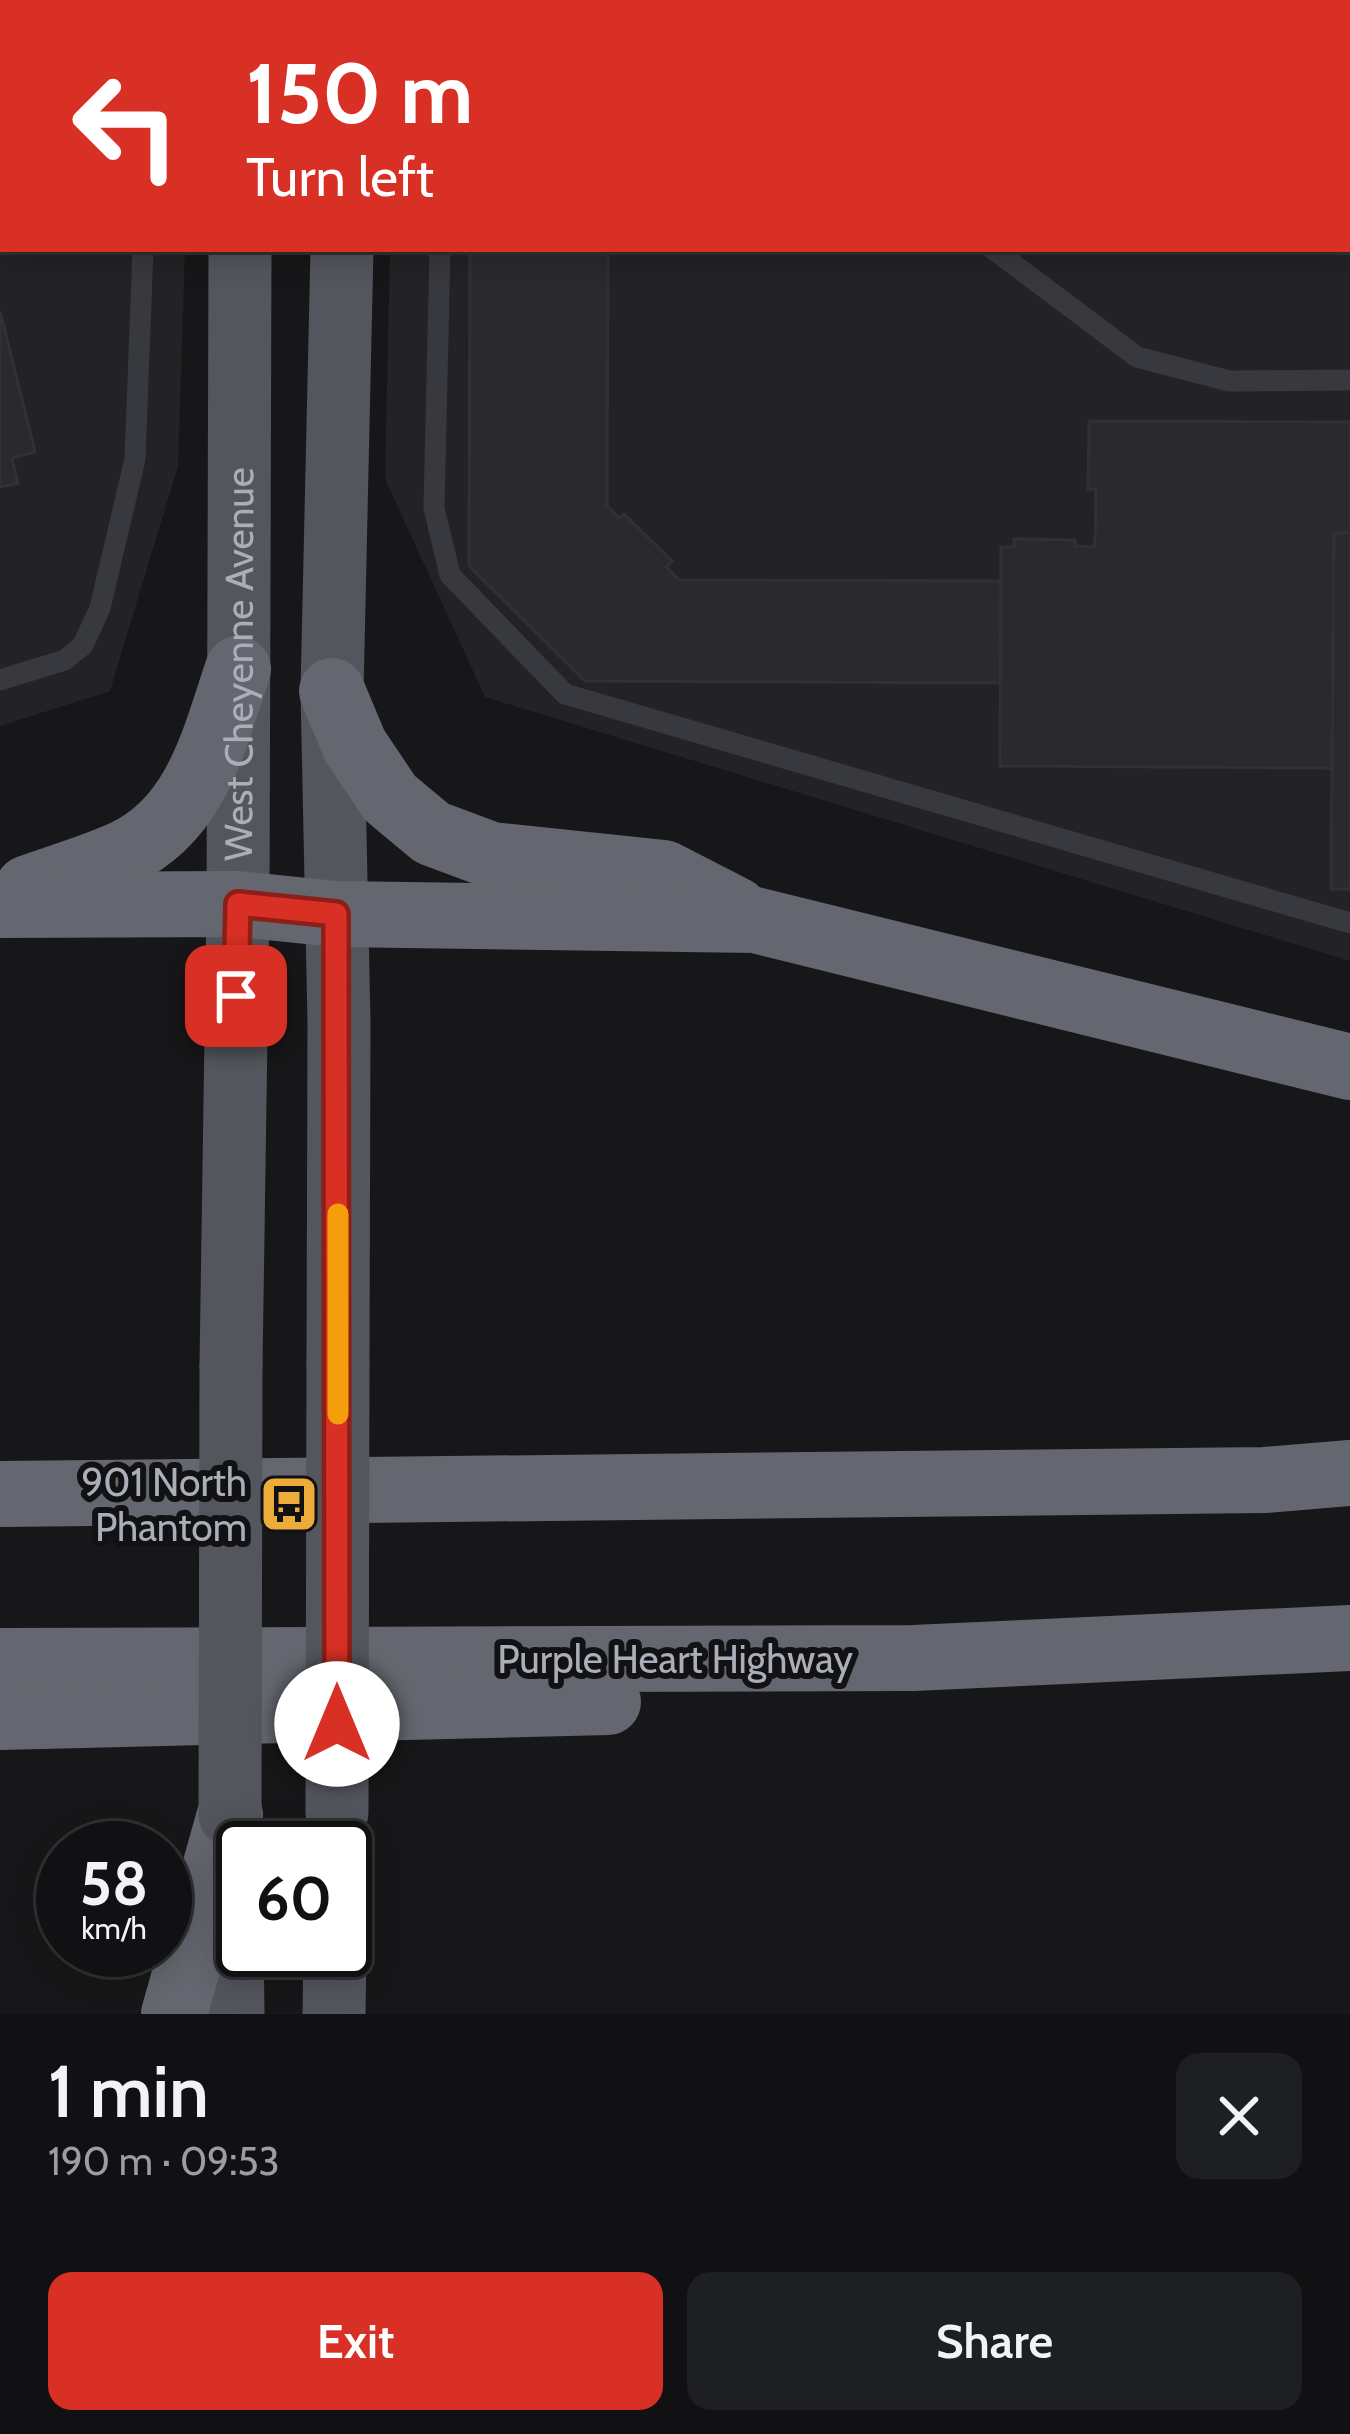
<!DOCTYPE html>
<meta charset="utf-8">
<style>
:root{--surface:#111113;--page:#1e1f21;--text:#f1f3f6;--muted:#9c9da0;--line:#303133;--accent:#d93025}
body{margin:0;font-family:Cabin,sans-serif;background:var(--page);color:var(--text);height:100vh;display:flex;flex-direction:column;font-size:45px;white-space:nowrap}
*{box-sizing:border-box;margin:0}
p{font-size:39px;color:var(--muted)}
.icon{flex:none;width:66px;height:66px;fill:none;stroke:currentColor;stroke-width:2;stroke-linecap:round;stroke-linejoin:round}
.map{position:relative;height:2014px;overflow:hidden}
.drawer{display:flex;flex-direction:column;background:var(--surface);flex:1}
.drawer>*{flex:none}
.top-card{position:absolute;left:0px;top:0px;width:1350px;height:252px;box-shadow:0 6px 30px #0003,0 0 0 3px var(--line);background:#d93025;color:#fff;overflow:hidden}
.speed{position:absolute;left:36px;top:1821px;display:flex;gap:24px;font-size:60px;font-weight:700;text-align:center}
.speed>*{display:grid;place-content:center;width:156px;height:156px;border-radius:50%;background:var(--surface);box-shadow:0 6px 30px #0003,0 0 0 3px var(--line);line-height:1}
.speed small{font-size:30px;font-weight:400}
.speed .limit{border:6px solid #111;border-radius:18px;background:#fff;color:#111}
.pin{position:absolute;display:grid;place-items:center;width:102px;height:102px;color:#fff;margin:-51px;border-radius:24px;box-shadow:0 6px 18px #0006}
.me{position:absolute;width:132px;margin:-66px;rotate:0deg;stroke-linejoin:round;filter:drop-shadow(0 0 9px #0008)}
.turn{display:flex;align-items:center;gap:42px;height:252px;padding:0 48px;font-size:54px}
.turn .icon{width:156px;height:156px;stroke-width:2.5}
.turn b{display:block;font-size:84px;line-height:102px}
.round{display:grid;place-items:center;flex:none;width:126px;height:126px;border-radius:24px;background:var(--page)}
.head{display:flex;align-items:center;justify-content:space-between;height:204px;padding:0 48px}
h1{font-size:72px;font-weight:600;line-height:90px}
.action{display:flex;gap:24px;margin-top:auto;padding:24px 48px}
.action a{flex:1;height:138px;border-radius:24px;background:var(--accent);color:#fff;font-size:48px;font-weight:600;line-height:138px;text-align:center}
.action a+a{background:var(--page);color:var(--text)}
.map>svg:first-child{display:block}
.built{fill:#232326}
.building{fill:#2a2a2d;stroke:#313135;stroke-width:3}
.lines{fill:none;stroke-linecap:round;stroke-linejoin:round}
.lane{stroke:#38393e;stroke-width:21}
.primary{stroke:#54565d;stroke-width:63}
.highway{stroke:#64676f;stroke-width:66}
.primary-bridge{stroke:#54565d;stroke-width:63}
.route-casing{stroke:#8d1f18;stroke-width:30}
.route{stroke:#d93025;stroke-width:21}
.slow{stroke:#f59e0b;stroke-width:21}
.labels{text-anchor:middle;stroke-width:12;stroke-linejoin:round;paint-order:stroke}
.street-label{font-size:39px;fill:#a9aeb8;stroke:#121214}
.poi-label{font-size:39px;fill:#a9aeb8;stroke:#121214;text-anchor:end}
</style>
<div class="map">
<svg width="1350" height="2014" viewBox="0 0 1350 2014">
<rect width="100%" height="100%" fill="#171719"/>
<g class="built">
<polygon points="0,0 193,0 3,3 3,249 185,249 178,466 110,691 0,726"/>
<polygon points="395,0 1350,0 1350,961 485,697 385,479 390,249 1347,249 1347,3"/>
</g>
<g class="building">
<polygon points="449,0 532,0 449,3"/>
<polygon points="470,249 608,249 607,505 619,518 624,514 672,561 666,567 679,580 1001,581 1000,683 585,681 469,566"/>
<polygon points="0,311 35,452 12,458 18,483 0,487"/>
<polygon points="1089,421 1350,422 1350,533 1334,533 1332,768 1000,766 1001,547 1014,547 1014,539 1075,540 1075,546 1095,547 1096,489 1088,489"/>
<polygon points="1334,533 1350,533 1350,889 1331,889"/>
</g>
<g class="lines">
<g class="lane">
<polyline points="436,0 436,3"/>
<polyline points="186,3 186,0"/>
<polyline points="0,115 3,115"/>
<polyline points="0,231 3,231"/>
<polyline points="440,249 434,508 450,575 565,694 1350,923"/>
<polyline points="993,249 1137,357 1229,381 1350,380"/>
<polyline points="0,680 65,660 83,645 100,608 135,459 143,249"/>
</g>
<g class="primary">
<polyline points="242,3 242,0"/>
<polyline points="350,3 350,0"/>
<polyline points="338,1365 339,1022 332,691 342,249"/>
<path id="s1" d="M231,1366L238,904L240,249"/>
<polyline points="231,1846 233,2014"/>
<polyline points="334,2014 335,1950"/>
</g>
<g class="highway">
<polyline points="332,691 355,746 390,798 432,833 491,855 664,873 736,910"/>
<path d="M28,888C59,877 93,867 124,853C197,819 214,739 238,669"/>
<polyline points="0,905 238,904 336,914 755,920 1350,1067"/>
<polyline points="0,1494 1265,1480 1350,1473"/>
<polyline points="0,1661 913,1658 1350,1638"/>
<polyline points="0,1717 608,1702"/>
<polyline points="174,2014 230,1815"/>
</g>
<g class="primary-bridge">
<polyline points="337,1813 338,1365"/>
<polyline points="230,1815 231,1366"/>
</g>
</g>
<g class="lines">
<defs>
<polyline id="route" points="236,996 238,904 336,914 337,1724"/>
</defs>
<use href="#route" class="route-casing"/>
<use href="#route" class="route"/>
<polyline class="slow" points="338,1414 338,1214"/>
</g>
<defs>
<symbol id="bus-square" viewBox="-11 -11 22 22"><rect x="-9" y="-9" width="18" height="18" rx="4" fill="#edac3a" stroke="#121214"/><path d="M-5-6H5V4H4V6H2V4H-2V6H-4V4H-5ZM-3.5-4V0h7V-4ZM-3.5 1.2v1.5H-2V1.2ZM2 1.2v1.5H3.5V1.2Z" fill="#111"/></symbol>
</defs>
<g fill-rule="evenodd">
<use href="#bus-square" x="256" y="1471" width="66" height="66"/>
</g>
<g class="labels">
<g class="street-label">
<text dy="14" stroke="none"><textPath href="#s1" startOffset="702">West Cheyenne Avenue</textPath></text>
<text x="675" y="1673">Purple Heart Highway</text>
</g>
<g class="poi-label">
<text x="247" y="1496">901 North<tspan x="247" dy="45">Phantom</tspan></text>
</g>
</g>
</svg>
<div class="speed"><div>58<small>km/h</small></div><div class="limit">60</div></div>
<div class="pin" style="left:236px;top:996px;background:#d93025"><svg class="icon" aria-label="arrive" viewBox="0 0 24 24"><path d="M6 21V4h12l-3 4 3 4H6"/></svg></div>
<svg class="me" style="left:337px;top:1724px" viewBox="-20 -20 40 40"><circle r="19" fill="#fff"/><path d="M0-13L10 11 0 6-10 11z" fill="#d93025"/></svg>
<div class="top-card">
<div class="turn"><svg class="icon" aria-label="left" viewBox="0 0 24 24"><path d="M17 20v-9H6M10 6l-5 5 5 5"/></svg><div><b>150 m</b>Turn left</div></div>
</div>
</div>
<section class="drawer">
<div class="head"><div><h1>1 min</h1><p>190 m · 09:53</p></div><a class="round"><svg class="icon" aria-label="close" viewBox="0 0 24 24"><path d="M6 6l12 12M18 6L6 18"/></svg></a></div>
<div class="action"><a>Exit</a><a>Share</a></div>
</section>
